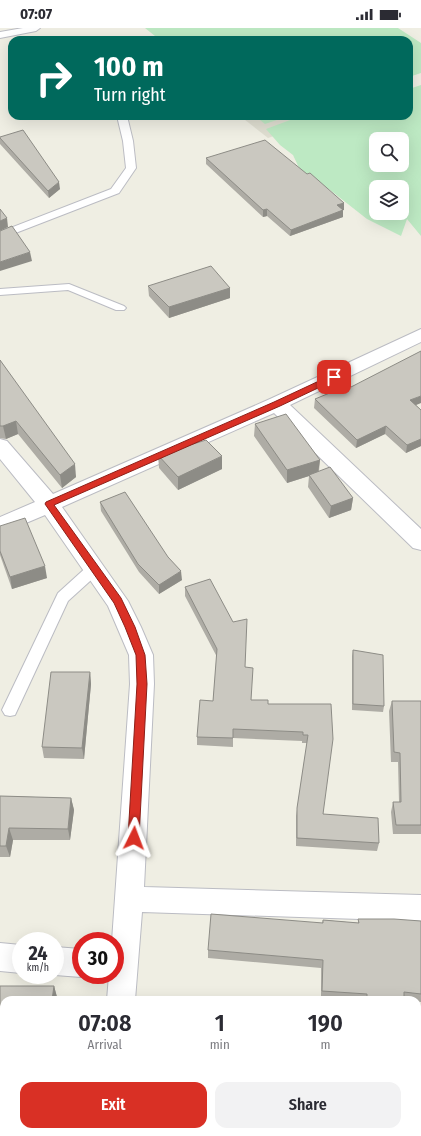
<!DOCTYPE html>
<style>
:root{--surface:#fff;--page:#f2f2f3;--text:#2b2b33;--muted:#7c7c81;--accent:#d93025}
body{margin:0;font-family:"Fira Sans Condensed",sans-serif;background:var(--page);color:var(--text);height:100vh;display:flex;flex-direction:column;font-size:15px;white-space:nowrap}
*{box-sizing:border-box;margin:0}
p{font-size:13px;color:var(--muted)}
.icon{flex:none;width:22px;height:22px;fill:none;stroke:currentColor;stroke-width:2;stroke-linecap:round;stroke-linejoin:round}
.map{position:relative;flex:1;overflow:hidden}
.drawer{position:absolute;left:0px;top:968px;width:421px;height:140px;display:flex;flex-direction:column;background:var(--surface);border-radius:12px 12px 0 0;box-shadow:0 4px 16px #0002}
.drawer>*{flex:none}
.hud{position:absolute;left:8px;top:8px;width:405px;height:84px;border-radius:12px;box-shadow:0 4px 16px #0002;background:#00695c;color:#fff;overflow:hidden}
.fabs{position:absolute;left:369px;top:104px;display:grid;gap:8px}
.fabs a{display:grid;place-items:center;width:40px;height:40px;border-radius:8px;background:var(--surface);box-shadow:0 4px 16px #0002;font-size:20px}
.speed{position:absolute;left:12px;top:904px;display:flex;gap:8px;font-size:20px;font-weight:700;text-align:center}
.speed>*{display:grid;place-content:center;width:52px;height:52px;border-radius:50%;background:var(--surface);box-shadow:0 4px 16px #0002;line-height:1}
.speed small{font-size:10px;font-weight:400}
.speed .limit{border:6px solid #d22;background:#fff;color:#111}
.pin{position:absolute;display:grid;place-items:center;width:34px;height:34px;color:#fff;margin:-17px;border-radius:8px;box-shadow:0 2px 6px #0006}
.me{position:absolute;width:44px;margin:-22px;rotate:3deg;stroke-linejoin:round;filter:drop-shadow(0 0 3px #0008)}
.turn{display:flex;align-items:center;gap:14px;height:84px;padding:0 20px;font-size:18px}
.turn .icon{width:52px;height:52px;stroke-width:2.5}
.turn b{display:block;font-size:28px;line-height:34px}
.eta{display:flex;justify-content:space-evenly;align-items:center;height:68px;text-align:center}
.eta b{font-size:24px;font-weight:600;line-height:28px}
.action{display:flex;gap:8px;margin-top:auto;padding:8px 20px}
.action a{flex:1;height:46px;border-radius:12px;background:var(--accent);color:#fff;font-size:16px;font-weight:600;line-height:46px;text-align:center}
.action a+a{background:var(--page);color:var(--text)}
.status{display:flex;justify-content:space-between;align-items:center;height:28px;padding:0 20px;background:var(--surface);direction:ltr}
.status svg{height:11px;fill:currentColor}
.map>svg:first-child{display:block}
.education{fill:#dfded1}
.green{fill:#bde9c3;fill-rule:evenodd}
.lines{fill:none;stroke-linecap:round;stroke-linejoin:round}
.lane-casing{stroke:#bbbcc3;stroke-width:2}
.street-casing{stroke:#bbbcc3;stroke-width:2}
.lane{fill:#fff;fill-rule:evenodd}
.street{fill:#fff;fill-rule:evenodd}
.wall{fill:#aeaca5}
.shaded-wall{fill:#8d8c86}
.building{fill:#cac8c0;stroke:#8d8c86}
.route{fill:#d93025;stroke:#8d1f18}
</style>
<div class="status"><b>07:07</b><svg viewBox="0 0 49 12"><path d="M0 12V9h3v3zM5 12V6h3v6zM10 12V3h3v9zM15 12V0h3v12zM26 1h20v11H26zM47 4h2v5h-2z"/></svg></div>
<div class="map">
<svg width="421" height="1108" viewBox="0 0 421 1108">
<rect width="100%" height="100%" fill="#efeee3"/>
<polygon class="education" points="240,88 332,88 268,110"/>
<g class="green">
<polygon points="145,0 398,0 421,15 421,45 409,49 409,12 160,12"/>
<path d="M421,57V208L407,191L401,208L367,191L330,162L300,142L293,127L280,117L266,101L301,88H331L336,89L337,88H409V61ZM376,111H402V137H376ZM376,159H402V185H376Z"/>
<polygon points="255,88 289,88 265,96"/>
</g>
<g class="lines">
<defs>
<g id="lane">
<polygon points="23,0 40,0 36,3 0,10 0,4"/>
<polygon points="117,88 127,88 133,113 136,140 119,165 0,211 0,204 111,161 126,140 123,113"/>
<polygon points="69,256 124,278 126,280 124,282 116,282 68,262 0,267 0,261"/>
<polygon points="95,535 100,536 102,540 100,544 68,573 15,687 10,688 5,687 2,682 58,565 90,536"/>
<polygon points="421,1014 421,1060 417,1062 417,1015"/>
<polygon points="395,1104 415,1104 414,1108 394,1108"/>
</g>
<g id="street">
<polygon points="421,301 421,314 290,377 421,501 421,522 413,520 274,385 62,479 128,573 141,599 153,627 154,656 144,859 421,867 421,893 142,884 135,972 107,972 109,947 115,947 115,913 112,913 130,656 129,627 108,578 45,487 0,506 0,489 35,474 0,431 0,411 7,413 53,466 270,371"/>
<polygon points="0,915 21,917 21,945 0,943"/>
<polygon points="55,919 81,921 81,947 86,947 81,949 55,947"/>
<rect x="93" y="1104" width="30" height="4"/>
</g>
</defs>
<use href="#lane" class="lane-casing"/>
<use href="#street" class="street-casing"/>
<use href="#lane" class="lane"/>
<use href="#street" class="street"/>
</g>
<g class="wall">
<polygon points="0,109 60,161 49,170 0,116"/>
<polygon points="206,130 307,146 344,175 344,182 343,182 343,189 290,208 267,188 263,189 206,136"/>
<polygon points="148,258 230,260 230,270 169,290 149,268"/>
<polygon points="0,332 76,449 62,460 18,406 6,411 0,410"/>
<polygon points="351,359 416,377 421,382 421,418 406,425 385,406 356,420 314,380 315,371"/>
<polygon points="255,396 320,432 319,443 353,470 351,482 329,490 308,459 309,448 287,455 254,408"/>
<polygon points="158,427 222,441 178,462 159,440"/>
<polygon points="100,474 182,552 159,566 139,544 101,483"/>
<polygon points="0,498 47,550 12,561 0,527"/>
<polygon points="185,559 245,639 251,672 268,676 331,676 323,786 379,815 377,823 296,818 296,788 307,715 302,715 302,713 233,710 233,719 197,717 197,709 213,673 217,629 185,568"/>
<polygon points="353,622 384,678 383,684 352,682 352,628"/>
<polygon points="90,644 91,656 84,731 44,730 42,719"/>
<polygon points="392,673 421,673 421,806 393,806 391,784 393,774 399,774 398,734 391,734 389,683"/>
<polygon points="0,768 71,770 74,782 70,812 13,812 10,829 0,829"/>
<polygon points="358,891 421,893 421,974 417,974 417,972 330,972 321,971 321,940 208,930 208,922 322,895 323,892 358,895"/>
<polygon points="0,958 54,958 57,969 57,972 4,972 4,1021 0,1021"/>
</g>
<g class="shaded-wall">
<polygon points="59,154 60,161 49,170 48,163"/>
<polygon points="344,175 344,182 337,184 337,177"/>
<polygon points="267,181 267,188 263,189 263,182"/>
<polygon points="343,182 343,189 290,208 291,202"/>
<polygon points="7,190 8,199 0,203 0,193"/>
<polygon points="30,224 32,233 0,243 0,234"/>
<polygon points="230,260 230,270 169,290 169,279"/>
<polygon points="421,368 421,375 409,380 410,372"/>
<polygon points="16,393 18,406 6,411 3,398"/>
<polygon points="386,398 385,406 356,420 357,412"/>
<polygon points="421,411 421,418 406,425 407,417"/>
<polygon points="222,428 222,441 178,462 178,449"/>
<polygon points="320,432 318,445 309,447 309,448 287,455 287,442"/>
<polygon points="75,436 76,449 62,460 60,447"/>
<polygon points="353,470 351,482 329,490 331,478"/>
<polygon points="45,538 47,550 12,561 10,549"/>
<polygon points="181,543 182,552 159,566 159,557"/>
<polygon points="90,644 91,656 84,731 82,720"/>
<polygon points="71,770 74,782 70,812 68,801"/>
<polygon points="9,800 13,812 10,829 6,818"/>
<polygon points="54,958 57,969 57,972 52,972"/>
<polygon points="43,1104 47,1104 46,1108 42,1108"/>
</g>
<g class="building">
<polygon points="23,102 59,154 48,163 0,110 0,109"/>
<polygon points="265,112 307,146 310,145 344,175 337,177 343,182 291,202 267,181 263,182 206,130"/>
<polygon points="0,181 7,190 0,193"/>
<polygon points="12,198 30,224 0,234 0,203"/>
<polygon points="211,238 230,260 169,279 148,258"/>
<polygon points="421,323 421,368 410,372 421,382 421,411 407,417 386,398 357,412 315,371 349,357 351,359"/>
<polygon points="0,332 75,436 60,447 16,393 3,398 0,398"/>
<polygon points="286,386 320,432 287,442 255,396"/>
<polygon points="206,412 222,428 178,449 158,427"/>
<polygon points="330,439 353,470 331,478 309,447"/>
<polygon points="125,464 168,529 181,543 159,557 138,536 100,474"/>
<polygon points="25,490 45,538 10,549 0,523 0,498"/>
<polygon points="210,551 233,594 247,591 245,639 253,640 251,672 268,672 268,676 331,676 333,711 323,786 378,790 379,815 297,810 297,780 308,707 303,707 303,704 233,701 233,710 197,709 200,672 213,673 217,621 185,559"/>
<polygon points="353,622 383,627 384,678 353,676"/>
<polygon points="51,644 90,644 82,720 42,719"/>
<polygon points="392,673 421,673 421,797 396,797 393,774 401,774 400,725 394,724"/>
<polygon points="0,768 71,770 68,801 9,800 6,818 0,818"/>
<polygon points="211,886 323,895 323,892 359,895 358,891 394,891 421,893 421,966 404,964 404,972 367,972 367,966 322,963 323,932 208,922"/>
<polygon points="0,958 54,958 52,972 4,972 4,1010 0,1010"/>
<polygon points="0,1072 4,1073 4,1104 43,1104 42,1108 0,1108"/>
<rect x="159" y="1104" width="34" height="4"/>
</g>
<polygon class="route" points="334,346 337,347 337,351 280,378 54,477 121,570 135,599 145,627 147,656 139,810 137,813 134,814 130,813 128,810 137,656 136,627 125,599 114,575 45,476 46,474 274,374"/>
</svg>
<div class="fabs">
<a><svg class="icon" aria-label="search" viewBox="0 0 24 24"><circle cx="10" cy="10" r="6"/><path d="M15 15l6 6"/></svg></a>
<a><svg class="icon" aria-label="layers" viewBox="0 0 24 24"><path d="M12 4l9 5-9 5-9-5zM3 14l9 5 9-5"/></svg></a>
</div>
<div class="speed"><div>24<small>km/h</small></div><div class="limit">30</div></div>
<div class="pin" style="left:334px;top:349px;background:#d93025"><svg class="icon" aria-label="arrive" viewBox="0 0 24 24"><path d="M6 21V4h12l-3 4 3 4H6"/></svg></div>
<svg class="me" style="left:134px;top:810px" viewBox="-20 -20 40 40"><path d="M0-17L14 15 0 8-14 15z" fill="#d93025" stroke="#fff" stroke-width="4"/></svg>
<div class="hud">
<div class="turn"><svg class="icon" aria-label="right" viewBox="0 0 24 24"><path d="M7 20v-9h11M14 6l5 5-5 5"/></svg><div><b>100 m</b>Turn right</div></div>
</div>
<section class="drawer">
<div class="eta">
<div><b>07:08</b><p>Arrival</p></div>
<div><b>1</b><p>min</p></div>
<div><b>190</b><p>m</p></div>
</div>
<div class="action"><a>Exit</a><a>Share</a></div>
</section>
</div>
